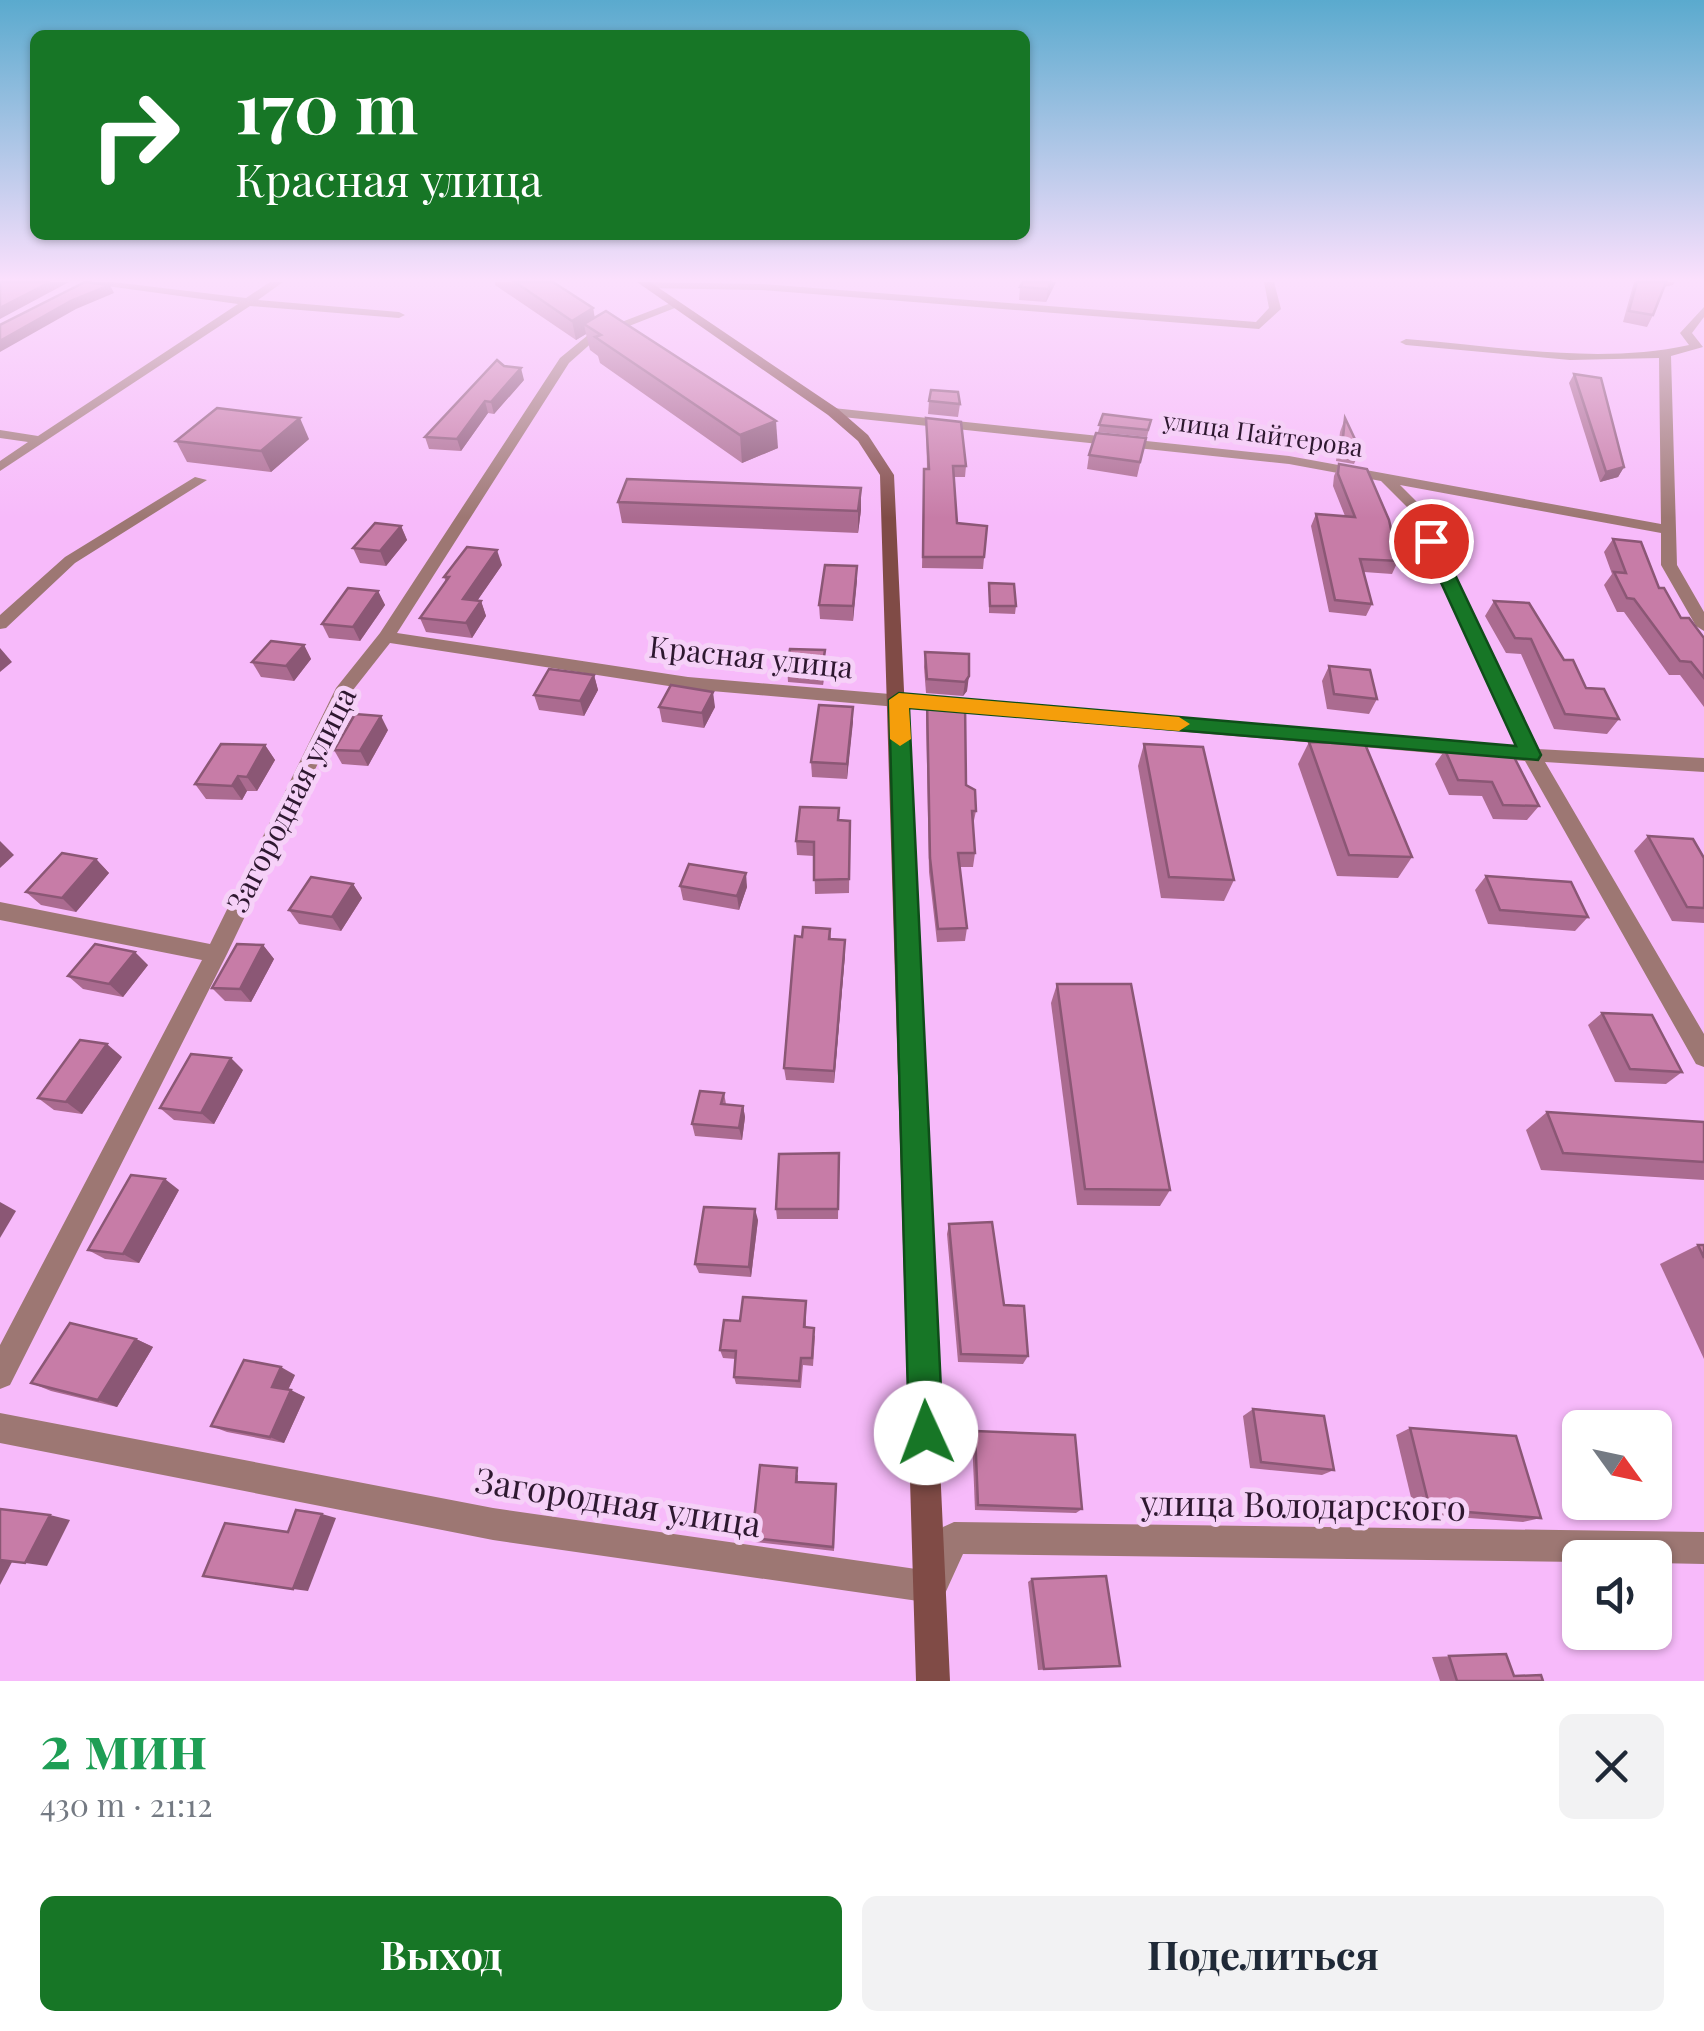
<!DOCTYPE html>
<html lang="ru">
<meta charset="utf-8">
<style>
:root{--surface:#fff;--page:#f2f2f3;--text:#1f2937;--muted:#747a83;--accent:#177626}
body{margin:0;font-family:"Playfair Display",serif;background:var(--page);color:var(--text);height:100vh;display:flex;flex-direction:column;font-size:38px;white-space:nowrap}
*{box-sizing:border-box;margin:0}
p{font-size:32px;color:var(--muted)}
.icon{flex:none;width:55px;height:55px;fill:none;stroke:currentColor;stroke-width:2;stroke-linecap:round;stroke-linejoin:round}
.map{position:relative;height:1681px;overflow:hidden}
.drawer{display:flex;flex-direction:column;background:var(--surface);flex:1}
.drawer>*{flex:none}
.hud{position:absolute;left:30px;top:30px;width:1000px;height:210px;border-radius:15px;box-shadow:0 2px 8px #0004;background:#177626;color:#fff;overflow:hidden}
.needle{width:65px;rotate:123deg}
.tools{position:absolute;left:1562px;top:1410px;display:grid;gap:20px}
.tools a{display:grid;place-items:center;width:110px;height:110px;border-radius:15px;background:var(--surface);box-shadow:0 2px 8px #0004;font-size:50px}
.pin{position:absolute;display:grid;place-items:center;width:85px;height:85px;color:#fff;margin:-42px;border:5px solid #fff;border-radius:50%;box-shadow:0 2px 10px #0007}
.me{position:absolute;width:110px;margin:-55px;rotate:358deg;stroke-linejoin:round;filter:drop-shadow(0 0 8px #0008)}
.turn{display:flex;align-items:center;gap:35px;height:210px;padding:0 40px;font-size:45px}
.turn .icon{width:130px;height:130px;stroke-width:2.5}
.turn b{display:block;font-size:70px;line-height:85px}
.round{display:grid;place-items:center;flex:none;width:105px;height:105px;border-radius:15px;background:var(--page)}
.headline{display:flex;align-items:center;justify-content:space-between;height:170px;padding:0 40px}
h1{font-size:60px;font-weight:700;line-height:75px;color:#1e9e55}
.cta{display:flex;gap:20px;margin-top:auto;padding:20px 40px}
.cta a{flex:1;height:115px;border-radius:15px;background:var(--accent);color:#fff;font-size:40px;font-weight:700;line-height:115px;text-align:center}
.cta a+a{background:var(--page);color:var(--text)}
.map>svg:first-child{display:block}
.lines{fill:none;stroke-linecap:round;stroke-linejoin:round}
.minor{fill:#9d7773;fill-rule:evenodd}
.secondary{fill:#804b46;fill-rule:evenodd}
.wall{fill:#ab6b90}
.shaded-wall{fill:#8b5775}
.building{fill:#c77ca7;stroke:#8b5775;stroke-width:2.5}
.route{fill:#177626;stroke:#0f4d19;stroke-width:2.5}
.slow{fill:#f59e0b}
.labels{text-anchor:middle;stroke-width:10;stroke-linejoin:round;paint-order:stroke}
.far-street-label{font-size:25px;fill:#2e1830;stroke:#f6d1f8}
.street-label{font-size:30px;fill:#2e1830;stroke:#f6d1f8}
.near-street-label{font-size:35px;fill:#2e1830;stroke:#f6d1f8}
</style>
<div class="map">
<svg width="1704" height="1681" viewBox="0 0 1704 1681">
<rect width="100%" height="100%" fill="#f7bafa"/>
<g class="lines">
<g class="minor">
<polygon points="78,282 113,282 246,298 270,282 283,282 258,300 399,312 405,315 399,318 250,306 0,471 0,461 28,442 0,438 0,430 38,436 238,304"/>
<polygon points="644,282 761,284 1256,322 1269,308 1264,282 1274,282 1281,309 1259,329 761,290 646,288 641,285"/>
<path d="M676,301L682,304L680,306L596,339L569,363L397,633L688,677L1518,747L1408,508L1381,481L1289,464L833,416L827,412L833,408L1289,456L1661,524L1659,358L1570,360L1406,345L1400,342L1406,339C1498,346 1598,365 1689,345L1680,333L1704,307V317L1692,333L1703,347L1671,356L1677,565L1704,612V631L1696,626L1661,565V533L1400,485L1421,506L1537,749L1704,758V772L1545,762L1704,1034V1067L1696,1064L1525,761L688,689L390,643L353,690L227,954L10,1385L0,1389V1345L202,960L0,920V902L210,944L336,688L380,633L560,358L588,335Z"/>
<polygon points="195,477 207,480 75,563 6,628 0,629 0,615 65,557"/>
<polygon points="0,1413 493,1508 923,1570 943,1527 954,1522 1704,1532 1704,1564 1655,1563 1655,1558 1580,1558 1580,1562 963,1554 943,1598 932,1603 493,1540 0,1443"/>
</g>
<polygon class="secondary" points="637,282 650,282 838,409 868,435 894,475 950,1681 916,1681 880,475 858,441 828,415"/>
</g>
<g class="wall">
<polygon points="495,282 553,282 593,308 595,318 778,448 742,463 600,363 598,356 590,350 586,334 576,340 495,285"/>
<polygon points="1056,282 1046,302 1019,300 1020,287"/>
<polygon points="1634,282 1675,282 1673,285 1664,287 1653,315 1647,327 1623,322"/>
<polygon points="1574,374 1624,467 1618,477 1600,482 1569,383"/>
<polygon points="524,380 494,414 488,413 461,451 429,449 425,437"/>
<polygon points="929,401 960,404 958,417 928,414"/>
<polygon points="1103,414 1151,420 1147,437 1098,432"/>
<polygon points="926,418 966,466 965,477 954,477 957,523 987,526 983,569 922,568 924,469 927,469"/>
<polygon points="1345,418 1360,450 1354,464 1336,461 1340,432"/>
<polygon points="1146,438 1137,477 1087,469 1089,455"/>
<polygon points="309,439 271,472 187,462 176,441"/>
<polygon points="1339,464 1398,561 1392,574 1364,572 1372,604 1366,616 1329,612 1311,526 1316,514 1345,516 1333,486 1334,476"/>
<polygon points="861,488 861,510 858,533 622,523 618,502"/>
<polygon points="401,526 407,540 386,566 360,563 353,548"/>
<polygon points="1613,539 1659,588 1681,618 1704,638 1704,707 1680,675 1669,675 1624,612 1617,612 1604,585 1612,574 1604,552"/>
<polygon points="502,565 477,601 481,601 486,616 472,638 426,632 420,618 446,582 444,577"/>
<polygon points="857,566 853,621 820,619 819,605"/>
<polygon points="989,583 1016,606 1015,614 989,613"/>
<polygon points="378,591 385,605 360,641 329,638 322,624"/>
<polygon points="1494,601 1564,660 1586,688 1619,719 1607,734 1554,729 1521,654 1506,653 1485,616"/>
<polygon points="304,645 311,659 294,681 261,677 252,662"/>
<polygon points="825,650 825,665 823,685 788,682 787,667"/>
<polygon points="925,652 969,654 967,691 963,696 926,693 924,667"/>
<polygon points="1329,666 1377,699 1369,714 1327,709 1322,681"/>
<polygon points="594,675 598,690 584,716 539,710 534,695"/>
<polygon points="927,699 966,785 976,811 973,825 975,853 973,867 960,867 967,928 965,941 937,942 929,872 926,713"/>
<polygon points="659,707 715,707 704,728 662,722"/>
<polygon points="853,707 847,779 812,777 811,762"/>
<polygon points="388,730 368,766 342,764 334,750"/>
<polygon points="1309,742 1412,857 1398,878 1337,876 1298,764"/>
<polygon points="1144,744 1234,880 1224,901 1161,898 1138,766"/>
<polygon points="265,745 275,760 257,791 247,791 242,800 206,799 195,784"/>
<polygon points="1445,750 1539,806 1527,820 1493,819 1482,796 1449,795 1435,764"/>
<polygon points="839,808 839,820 850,821 849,893 815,894 814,856 797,855 796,841"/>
<polygon points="1648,836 1704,858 1704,923 1672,921 1634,851"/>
<polygon points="96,859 109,873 76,912 41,905 26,892"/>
<polygon points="1486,876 1588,917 1575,931 1488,924 1475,890"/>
<polygon points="353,884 362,898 341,931 299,924 289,910"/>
<polygon points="680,886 747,887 739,910 683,900"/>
<polygon points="830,929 831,939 845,954 834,1083 786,1080 784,1068 802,937"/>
<polygon points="263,945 274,959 251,1002 225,1001 212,988"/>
<polygon points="148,965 123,997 83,989 68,976"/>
<polygon points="1057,984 1170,1190 1160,1206 1077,1205 1051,1003"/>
<polygon points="1602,1013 1682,1072 1666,1084 1615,1082 1588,1025"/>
<polygon points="122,1057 82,1114 54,1110 38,1098"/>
<polygon points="243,1070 214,1124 174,1120 160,1108"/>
<polygon points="724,1093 726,1104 743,1106 745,1117 742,1140 695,1136 692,1124"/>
<polygon points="1547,1112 1704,1122 1704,1180 1541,1170 1526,1130"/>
<polygon points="839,1153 838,1219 777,1219 776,1209"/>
<polygon points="179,1190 139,1263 105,1259 88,1250"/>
<polygon points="758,1220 751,1277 699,1273 695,1264"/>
<polygon points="949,1224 1004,1305 1028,1356 1023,1364 958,1362 947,1234"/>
<polygon points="1698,1245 1704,1245 1704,1359 1660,1264"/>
<polygon points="806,1301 806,1327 815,1336 813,1366 803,1365 801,1388 736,1384 734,1377 736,1359 723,1358 720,1350 740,1321"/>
<polygon points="136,1339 153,1347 117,1407 51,1391 31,1383"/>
<polygon points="295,1375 288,1390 305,1397 284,1443 227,1432 211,1426"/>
<polygon points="1253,1409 1334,1470 1322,1475 1250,1468 1243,1416"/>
<polygon points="1410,1428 1541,1518 1523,1522 1415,1514 1396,1435"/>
<polygon points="975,1431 1082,1509 1076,1513 975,1510 972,1437"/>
<polygon points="798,1474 798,1482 836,1484 834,1551 755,1542 752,1538"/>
<polygon points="1032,1579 1120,1666 1038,1670 1028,1582"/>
<polygon points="1506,1654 1514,1676 1543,1681 1440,1681 1432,1657"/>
</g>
<g class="shaded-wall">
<polygon points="50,282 69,282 0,319 0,308"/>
<polygon points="1051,282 1056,282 1046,302 1048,289"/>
<polygon points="110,285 114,293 76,309 0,352 0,341 71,301"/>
<polygon points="593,308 596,328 584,324 586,334 576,340 572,321"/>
<polygon points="521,368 524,380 494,414 491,402"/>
<polygon points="485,401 488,413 461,451 457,439"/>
<polygon points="300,418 309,439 271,472 261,451"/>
<polygon points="776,421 778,448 742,463 740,435"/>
<polygon points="1624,467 1618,477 1600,482 1606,472"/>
<polygon points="861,488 861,510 858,533 858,511"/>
<polygon points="401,526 407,540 386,566 380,551"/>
<polygon points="497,550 502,565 468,614 463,599"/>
<polygon points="857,566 857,581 853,621 853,606"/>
<polygon points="378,591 385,605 360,641 353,627"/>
<polygon points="481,601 486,616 472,638 466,623"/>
<polygon points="304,645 311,659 294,681 286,666"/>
<polygon points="0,648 12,662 0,672"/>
<polygon points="825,650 825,665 823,685 822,670"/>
<polygon points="594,675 598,690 584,716 580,701"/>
<polygon points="969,676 967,691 963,696 965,682"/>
<polygon points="713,692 715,707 704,728 702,713"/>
<polygon points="853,707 853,722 847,779 847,764"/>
<polygon points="381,716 388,730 368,766 360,751"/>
<polygon points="265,745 275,760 257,791 247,777"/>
<polygon points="238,776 247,791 242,800 232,786"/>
<polygon points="0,841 14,855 0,868"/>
<polygon points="96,859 109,873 76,912 62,898"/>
<polygon points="746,873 747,887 739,910 737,896"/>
<polygon points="353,884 362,898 341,931 332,917"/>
<polygon points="845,940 845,954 834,1083 834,1071"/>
<polygon points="263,945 274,959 251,1002 240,989"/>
<polygon points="135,952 148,965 123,997 109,984"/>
<polygon points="107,1044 122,1057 82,1114 66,1102"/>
<polygon points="231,1058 243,1070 214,1124 201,1113"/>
<polygon points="743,1106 745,1117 742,1140 739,1128"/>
<polygon points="165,1179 179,1190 139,1263 123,1254"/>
<polygon points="0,1202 16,1211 0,1238"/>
<polygon points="755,1209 758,1220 751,1277 749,1267"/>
<polygon points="136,1339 153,1347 117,1407 98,1400"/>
<polygon points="281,1367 295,1375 286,1394 272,1387"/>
<polygon points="291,1390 305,1397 284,1443 270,1437"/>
<polygon points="322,1514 336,1518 308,1591 293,1589"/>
<polygon points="50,1515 70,1520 47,1566 25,1563"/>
<polygon points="0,1560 12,1562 0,1585"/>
</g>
<g class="building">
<polygon points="0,282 50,282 0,308"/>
<polygon points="85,282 110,285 71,301 0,341 0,325"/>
<polygon points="515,282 553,282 593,308 572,321"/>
<polygon points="1023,282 1051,282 1048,289 1020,287"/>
<polygon points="1637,282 1666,282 1653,315 1629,311"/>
<polygon points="606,311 776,421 740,435 595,337 601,335 584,324"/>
<polygon points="497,360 504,366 521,368 491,402 485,401 457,439 425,437"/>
<polygon points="1574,374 1601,378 1624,467 1606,472"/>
<polygon points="931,390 958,392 960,404 929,401"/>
<polygon points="217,408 300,418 261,451 176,441"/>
<polygon points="1103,414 1151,420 1148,430 1099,425"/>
<polygon points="926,418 961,422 966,466 953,466 957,523 987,526 984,557 923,557 924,469 929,469"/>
<polygon points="1345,418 1360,450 1342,447"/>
<polygon points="1096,433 1146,438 1140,462 1089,455"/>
<polygon points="1339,464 1367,469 1389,520 1398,561 1360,559 1372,604 1335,600 1316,514 1355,517 1338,474"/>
<polygon points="627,479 861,488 858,511 618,502"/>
<polygon points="375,523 401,526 380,551 353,548"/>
<polygon points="1613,539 1641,542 1659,588 1664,588 1681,618 1689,618 1704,638 1704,678 1691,662 1680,661 1634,599 1627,598 1614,572 1626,573"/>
<polygon points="467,547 497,550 463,599 481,601 466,623 420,618 449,577 444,577"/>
<polygon points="825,565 857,566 853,606 819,605"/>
<polygon points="989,583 1014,584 1016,606 990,606"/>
<polygon points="348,588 378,591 353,627 322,624"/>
<polygon points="1494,601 1529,603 1564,660 1573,660 1586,688 1604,689 1619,719 1565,714 1531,639 1515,638"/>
<polygon points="271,641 304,645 286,666 252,662"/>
<polygon points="790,649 825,650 822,670 787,667"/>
<polygon points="925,652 969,654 969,676 965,682 927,679"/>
<polygon points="1329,666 1370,670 1377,699 1334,694"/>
<polygon points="549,669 594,675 580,701 534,695"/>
<polygon points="671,685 713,692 702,713 659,707"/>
<polygon points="927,699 965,702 966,785 975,790 976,811 972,811 975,853 958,853 967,928 938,929 930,858"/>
<polygon points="819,705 853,707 847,764 811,762"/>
<polygon points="355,714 381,716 360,751 334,750"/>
<polygon points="1309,742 1365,744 1412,857 1349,855"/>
<polygon points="221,744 265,745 247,777 238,776 232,786 195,784"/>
<polygon points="1144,744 1203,747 1234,880 1169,877"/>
<polygon points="1445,750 1512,753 1539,806 1503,805 1492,782 1458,780"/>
<polygon points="800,807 839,808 838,820 850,821 849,879 814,880 814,842 796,841"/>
<polygon points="1648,836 1693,839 1704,858 1704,908 1687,907"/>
<polygon points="62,853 96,859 62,898 26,892"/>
<polygon points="689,864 746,873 737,896 680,886"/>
<polygon points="1486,876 1571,882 1588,917 1500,910"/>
<polygon points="311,877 353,884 332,917 289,910"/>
<polygon points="803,927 830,929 829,939 845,940 834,1071 784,1068 795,936 802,937"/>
<polygon points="95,944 135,952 109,984 68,976"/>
<polygon points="237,944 263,945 240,989 212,988"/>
<polygon points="1057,984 1131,984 1170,1190 1085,1189"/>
<polygon points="1602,1013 1652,1015 1682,1072 1630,1069"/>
<polygon points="80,1040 107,1044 66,1102 38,1098"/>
<polygon points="191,1054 231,1058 201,1113 160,1108"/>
<polygon points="700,1091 724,1093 721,1104 743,1106 739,1128 692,1124"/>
<polygon points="1547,1112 1704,1122 1704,1162 1563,1153"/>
<polygon points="839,1153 838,1209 776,1209 779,1154"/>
<polygon points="131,1175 165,1179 123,1254 88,1250"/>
<polygon points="704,1207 755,1209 749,1267 695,1264"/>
<polygon points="992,1222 1004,1305 1024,1306 1028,1356 961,1354 949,1224"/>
<polygon points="1698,1245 1704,1245 1704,1258"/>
<polygon points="743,1297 806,1301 804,1327 814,1328 812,1358 801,1358 799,1381 734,1377 736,1351 720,1350 724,1320 740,1321"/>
<polygon points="70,1323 136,1339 98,1400 31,1383"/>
<polygon points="244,1360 281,1367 272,1387 291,1390 270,1437 211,1426"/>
<polygon points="1253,1409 1324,1416 1334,1470 1261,1462"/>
<polygon points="1410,1428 1516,1436 1541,1518 1430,1509"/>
<polygon points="975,1431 1075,1435 1082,1509 978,1505"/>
<polygon points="760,1465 797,1468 796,1482 836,1484 833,1547 752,1538"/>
<polygon points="0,1509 50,1515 25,1563 0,1560"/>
<polygon points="296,1510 322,1514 293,1589 203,1576 225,1523 288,1532"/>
<polygon points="1106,1576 1120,1666 1044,1669 1032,1579"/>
<polygon points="1506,1654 1514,1676 1541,1675 1543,1681 1457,1681 1449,1656"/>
</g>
<linearGradient id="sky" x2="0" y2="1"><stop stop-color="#5aaace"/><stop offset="0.54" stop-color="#fbe0fd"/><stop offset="1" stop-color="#fbe0fd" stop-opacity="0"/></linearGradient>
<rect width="1704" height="518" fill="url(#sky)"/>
<polygon class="route" points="1431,536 1439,541 1541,755 1538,760 909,708 943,1433 938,1445 926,1450 914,1445 909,1433 889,700 899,693 1516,746 1422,541"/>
<polygon class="slow" points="899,693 1179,717 1190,724 1179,731 909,708 911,739 900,746 890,739 889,700"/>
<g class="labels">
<g class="far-street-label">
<text transform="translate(1263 434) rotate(8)" y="9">улица Пайтерова</text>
</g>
<g class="street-label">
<text transform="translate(751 658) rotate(6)" y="10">Красная улица</text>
<text transform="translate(292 800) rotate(-63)" y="10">Загородная улица</text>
</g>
<g class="near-street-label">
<text transform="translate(618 1503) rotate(9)" y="12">Загородная улица</text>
<text transform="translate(1303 1506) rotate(1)" y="12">улица Володарского</text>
</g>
</g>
</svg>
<div class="tools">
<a><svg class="needle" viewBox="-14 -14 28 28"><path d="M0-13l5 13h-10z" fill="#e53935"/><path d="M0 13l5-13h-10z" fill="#747a83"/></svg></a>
<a><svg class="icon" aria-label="sound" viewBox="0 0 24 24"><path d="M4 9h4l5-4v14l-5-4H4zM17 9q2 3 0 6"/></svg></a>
</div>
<div class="pin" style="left:1431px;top:541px;background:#d93025"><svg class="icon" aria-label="arrive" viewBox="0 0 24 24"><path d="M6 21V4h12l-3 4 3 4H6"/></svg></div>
<svg class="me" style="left:926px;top:1433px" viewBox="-20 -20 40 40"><circle r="19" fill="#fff"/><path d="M0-13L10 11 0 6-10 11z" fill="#177626"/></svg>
<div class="hud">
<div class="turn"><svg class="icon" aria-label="right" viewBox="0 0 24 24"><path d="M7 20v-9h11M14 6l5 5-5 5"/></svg><div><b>170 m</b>Красная улица</div></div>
</div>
</div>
<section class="drawer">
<div class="headline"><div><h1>2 мин</h1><p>430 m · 21:12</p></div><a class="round"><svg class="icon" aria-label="close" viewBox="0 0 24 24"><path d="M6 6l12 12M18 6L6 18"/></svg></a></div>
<div class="cta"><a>Выход</a><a>Поделиться</a></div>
</section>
